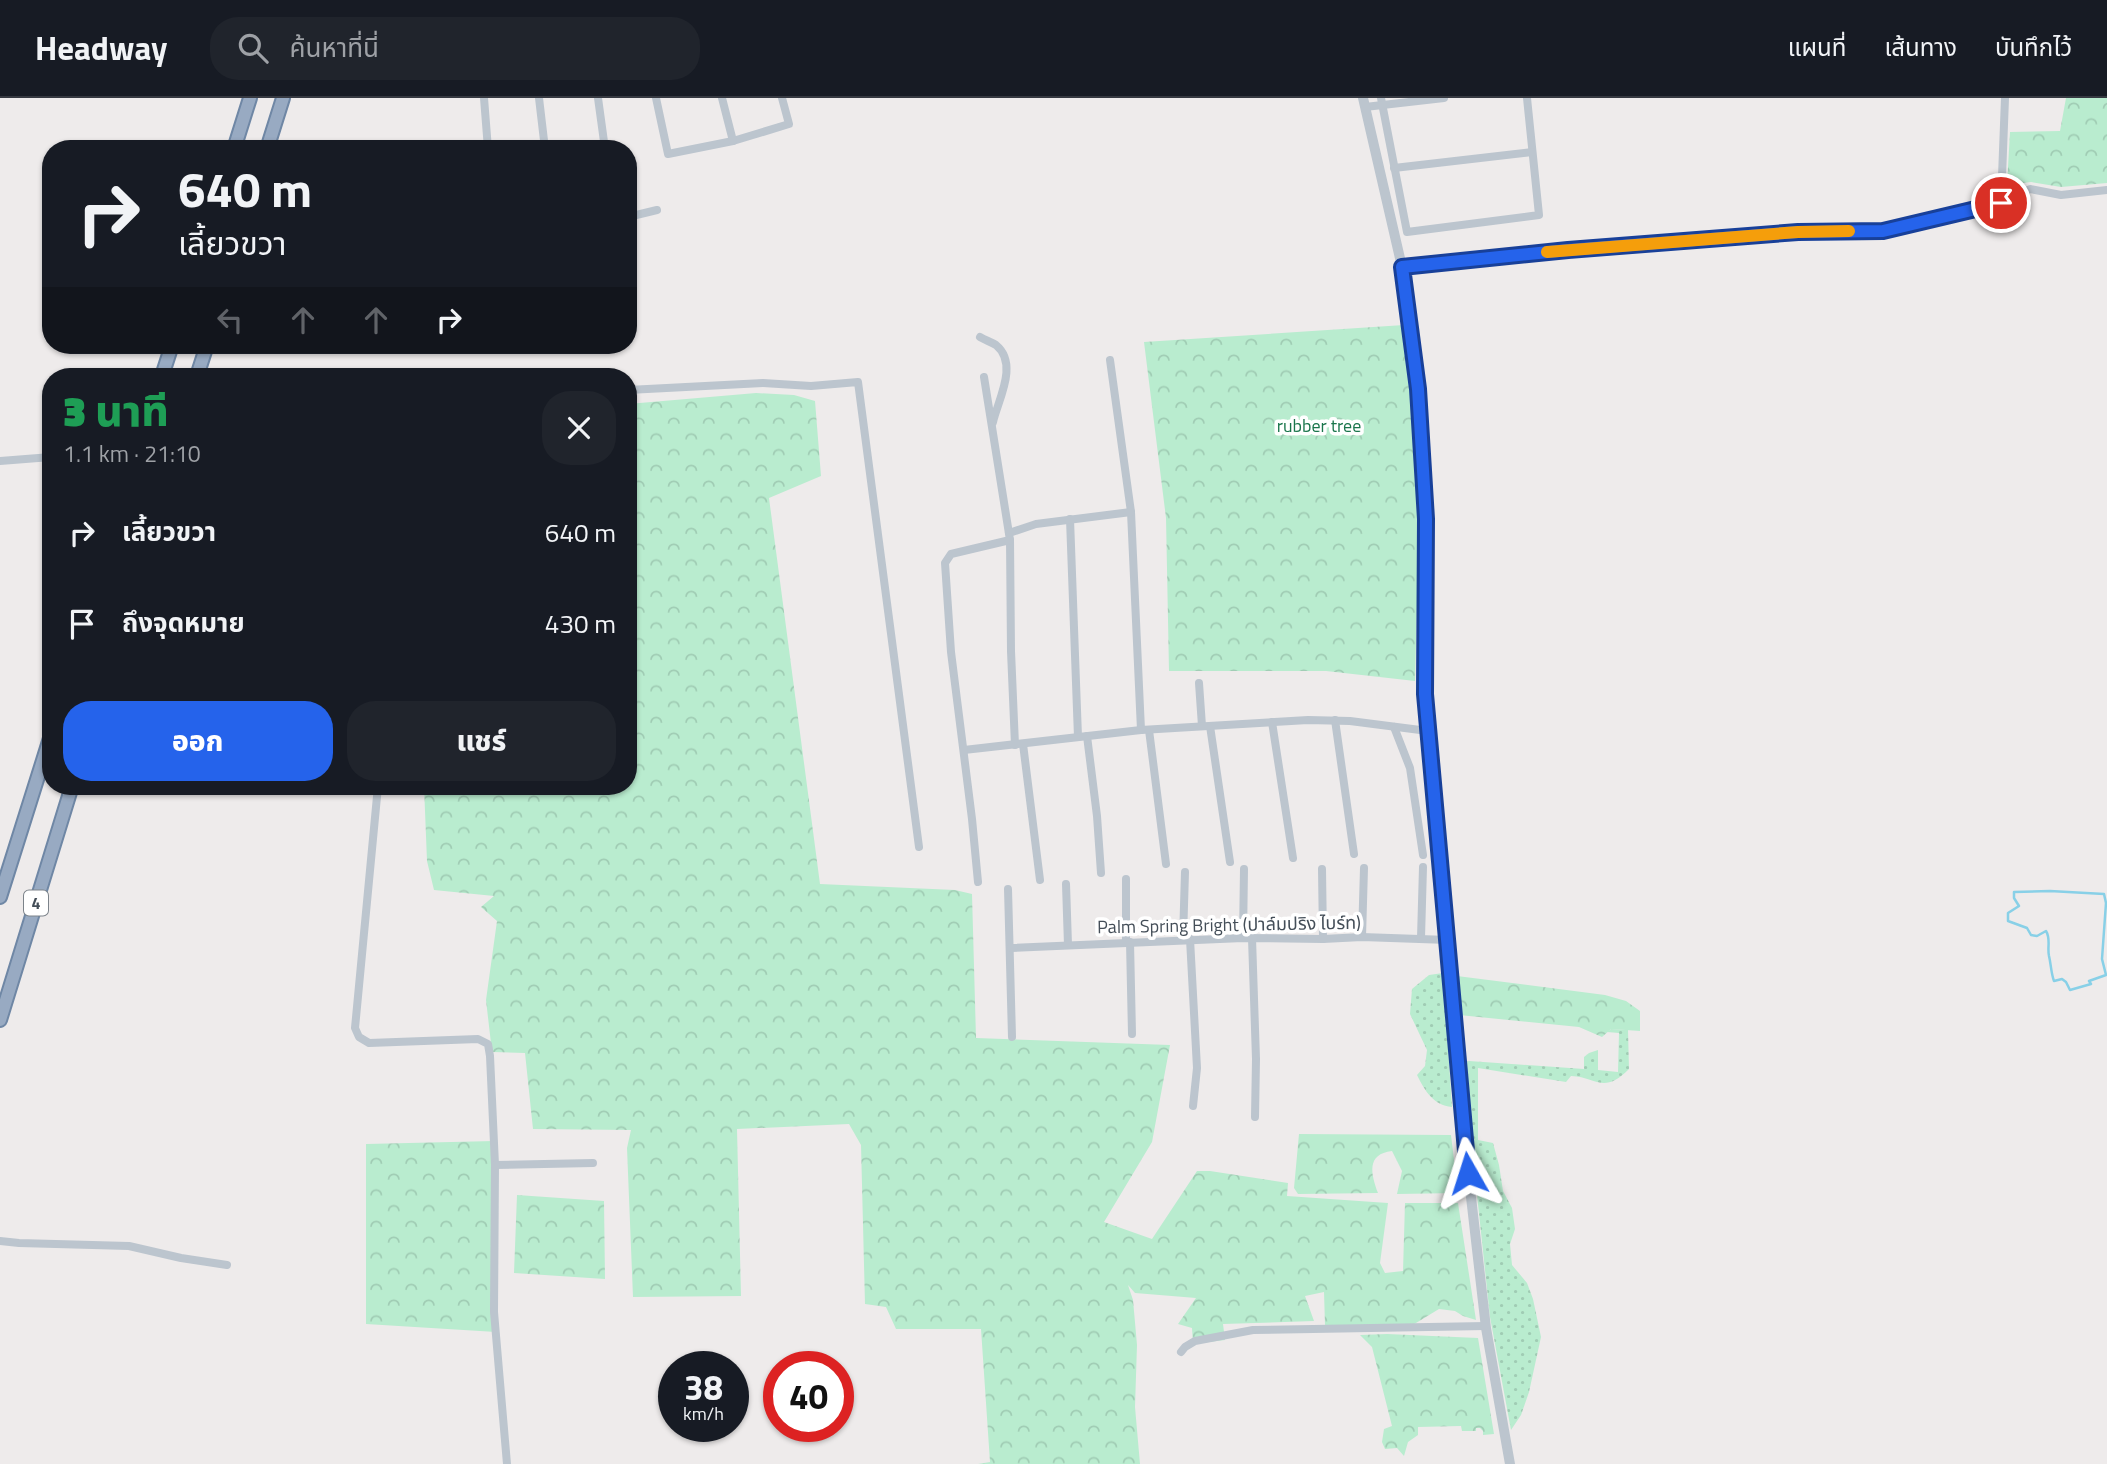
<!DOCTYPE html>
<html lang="th">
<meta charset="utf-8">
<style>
:root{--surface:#171b24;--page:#20242c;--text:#f1f3f6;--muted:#9ea1a6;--line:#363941;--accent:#2563eb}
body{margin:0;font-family:"Titillium Web","Noto Sans Thai",sans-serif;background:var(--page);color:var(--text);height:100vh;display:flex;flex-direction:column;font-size:26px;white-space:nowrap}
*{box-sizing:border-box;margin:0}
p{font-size:23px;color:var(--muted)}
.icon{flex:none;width:38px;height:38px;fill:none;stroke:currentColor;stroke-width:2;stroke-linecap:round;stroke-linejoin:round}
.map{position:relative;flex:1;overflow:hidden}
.sheet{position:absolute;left:42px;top:270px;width:595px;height:427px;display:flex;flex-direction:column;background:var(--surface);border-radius:28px;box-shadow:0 2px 5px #0004}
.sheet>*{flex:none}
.hud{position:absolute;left:42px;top:42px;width:595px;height:214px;border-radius:28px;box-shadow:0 2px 5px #0004;background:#171b24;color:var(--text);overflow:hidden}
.speed{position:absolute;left:658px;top:1253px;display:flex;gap:14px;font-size:35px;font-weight:700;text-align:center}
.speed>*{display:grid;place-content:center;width:91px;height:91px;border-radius:50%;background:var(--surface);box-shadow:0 2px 5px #0004;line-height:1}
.speed small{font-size:18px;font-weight:400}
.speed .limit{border:10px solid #d22;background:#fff;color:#111}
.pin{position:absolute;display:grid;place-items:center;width:60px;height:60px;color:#fff;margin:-30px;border:4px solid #fff;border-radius:50%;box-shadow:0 2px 7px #0007}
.me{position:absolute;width:77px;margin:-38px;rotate:354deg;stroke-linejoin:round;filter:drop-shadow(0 0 5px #0008)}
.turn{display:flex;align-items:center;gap:24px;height:147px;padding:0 21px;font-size:32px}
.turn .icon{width:91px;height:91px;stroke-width:2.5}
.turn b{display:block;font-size:49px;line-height:60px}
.lanes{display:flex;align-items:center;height:66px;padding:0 21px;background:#0003;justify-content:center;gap:35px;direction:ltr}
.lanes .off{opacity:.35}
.round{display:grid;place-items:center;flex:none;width:74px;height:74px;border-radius:28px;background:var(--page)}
.headline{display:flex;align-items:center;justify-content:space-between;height:119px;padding:0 21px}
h1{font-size:42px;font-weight:800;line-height:52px;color:#1e9e55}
.cta{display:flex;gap:14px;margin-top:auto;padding:14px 21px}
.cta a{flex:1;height:80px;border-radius:28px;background:var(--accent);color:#fff;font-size:28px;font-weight:800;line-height:80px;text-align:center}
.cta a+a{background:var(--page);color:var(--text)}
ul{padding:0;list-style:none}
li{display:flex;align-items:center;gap:21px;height:91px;padding:0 21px}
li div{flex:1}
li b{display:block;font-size:26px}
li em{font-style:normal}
header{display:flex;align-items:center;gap:42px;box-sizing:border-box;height:98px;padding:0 35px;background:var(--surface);border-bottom:2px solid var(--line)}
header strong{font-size:33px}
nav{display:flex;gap:38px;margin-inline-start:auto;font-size:24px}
.search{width:490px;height:63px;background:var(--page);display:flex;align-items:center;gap:18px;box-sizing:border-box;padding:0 24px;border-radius:28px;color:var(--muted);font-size:26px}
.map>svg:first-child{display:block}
.grass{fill:url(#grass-dots)}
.forest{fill:url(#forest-crowns)}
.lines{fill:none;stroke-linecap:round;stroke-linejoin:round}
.stream{stroke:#88d0e7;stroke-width:2.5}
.trunk-casing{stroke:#6f87a5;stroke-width:16}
.minor{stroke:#bcc5ce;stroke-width:8}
.tertiary{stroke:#bcc5ce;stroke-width:10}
.trunk{stroke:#98aac2;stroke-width:12}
.route-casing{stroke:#184099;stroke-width:18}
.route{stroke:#2563eb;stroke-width:12}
.slow{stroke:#f59e0b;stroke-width:12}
.labels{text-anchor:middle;stroke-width:7;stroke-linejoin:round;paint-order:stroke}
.shield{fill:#fff;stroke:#7c838a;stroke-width:2}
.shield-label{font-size:16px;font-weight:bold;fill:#444e58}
.park-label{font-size:18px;fill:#19754b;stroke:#fff}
.street-label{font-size:18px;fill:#444e58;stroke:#fff}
</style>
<header>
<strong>Headway</strong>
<div class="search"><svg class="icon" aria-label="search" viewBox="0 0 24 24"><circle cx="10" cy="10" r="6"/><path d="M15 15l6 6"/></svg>ค้นหาที่นี่</div>
<nav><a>แผนที่</a><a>เส้นทาง</a><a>บันทึกไว้</a></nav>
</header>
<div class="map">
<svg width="2107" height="1366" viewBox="0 0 2107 1366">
<defs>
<pattern id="grass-dots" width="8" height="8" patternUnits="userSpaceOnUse" patternTransform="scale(1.75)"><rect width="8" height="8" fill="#b9eccf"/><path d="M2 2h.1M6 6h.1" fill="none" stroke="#a0ccb4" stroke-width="1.8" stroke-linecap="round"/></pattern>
<pattern id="forest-crowns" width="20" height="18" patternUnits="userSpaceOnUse" patternTransform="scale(1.75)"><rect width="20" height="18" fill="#b9eccf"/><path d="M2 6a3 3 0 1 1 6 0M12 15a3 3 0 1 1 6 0" fill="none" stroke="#a0ccb4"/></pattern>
</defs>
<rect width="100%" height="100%" fill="#eeebeb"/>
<g class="grass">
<path d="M1443,875L1452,1009C1433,1007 1425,993 1417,977L1425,968L1427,952L1410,916L1412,891L1429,877Z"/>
<path d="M1611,931L1628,932L1629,971C1603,997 1597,979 1571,978L1566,984L1478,970V1042L1493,1045L1499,1067L1503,1093L1512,1110L1515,1131L1510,1146L1512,1167L1527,1185L1533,1201L1541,1239L1529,1294L1521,1317L1511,1332L1490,1219L1463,965L1469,963L1584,971V959L1589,955L1598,952V972L1618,974L1619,935L1607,934Z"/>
</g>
<g class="forest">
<polygon points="2066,0 2107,0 2107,85 2061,89 2031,84 2007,87 2010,34 2060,33"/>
<polygon points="1404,227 1416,326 1419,426 1415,583 1326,573 1169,573 1166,420 1144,244"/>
<polygon points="756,295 794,297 815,303 821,378 769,400 820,786 955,792 972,796 976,940 1170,947 1152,1044 1104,1124 1152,1141 1197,1073 1210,1073 1288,1085 1287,1098 1388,1105 1380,1165 1385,1175 1403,1173 1405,1105 1458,1105 1476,1222 1463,1218 1455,1213 1439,1211 1411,1228 1325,1227 1324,1194 1305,1198 1314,1223 1223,1226 1225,1242 1193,1246 1192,1230 1178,1226 1196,1200 1135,1195 1128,1187 1133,1202 1137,1247 1135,1309 1140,1366 978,1366 990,1364 981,1231 896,1231 886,1209 865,1206 861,1047 849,1026 737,1031 741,1198 633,1199 627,1050 631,1032 533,1031 525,955 492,954 486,902 497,823 481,809 494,798 434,792 427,763 424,688 628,688 628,306"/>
<polygon points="1457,878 1605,897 1626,903 1640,913 1640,933 1611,931 1602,939 1579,929 1459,917"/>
<path d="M1299,1036L1451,1037L1458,1095L1397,1096L1402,1073L1392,1053C1366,1056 1371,1076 1378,1095L1298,1096L1294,1090Z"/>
<polygon points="494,1043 496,1234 366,1226 366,1046"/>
<polygon points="517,1097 604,1103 605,1181 514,1175"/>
<polygon points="1387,1236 1478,1240 1494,1336 1483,1337 1483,1333 1480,1330 1476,1330 1476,1333 1462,1333 1461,1328 1418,1329 1418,1337 1408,1344 1404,1358 1397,1350 1385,1351 1382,1344 1384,1331 1392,1328 1372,1249 1360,1237"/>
</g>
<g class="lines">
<path class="stream" d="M2050,793L2104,796L2106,805L2102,861L2106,877L2089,883L2091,886L2070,892L2066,884L2062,881L2054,883C2051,875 2051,866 2049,858C2047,849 2051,841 2046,833L2037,838L2031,837L2027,830L2008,823V815L2019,808L2014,800V794Z"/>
<defs>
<g id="trunk">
<polyline points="234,51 250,0"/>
<polyline points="267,51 283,0"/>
<polyline points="162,278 172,247"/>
<polyline points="197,278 207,247"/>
<polyline points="0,799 51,637"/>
<polyline points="0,922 72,688"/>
</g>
</defs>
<use href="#trunk" class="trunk-casing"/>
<g class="minor">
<polyline points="484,0 488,51"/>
<polyline points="539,0 545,51"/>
<polyline points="598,0 605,51"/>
<polyline points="656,0 668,56 733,43 789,26 782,0"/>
<polyline points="722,0 733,43"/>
<polyline points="1381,0 1407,134 1539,117 1527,0"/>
<polyline points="1365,9 1444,0"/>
<polyline points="1394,70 1532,54"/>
<polyline points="2001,105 2005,0"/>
<polyline points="628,119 657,112"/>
<polyline points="1402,169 1568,152 1798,134 1883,133 2001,105 2030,91 2061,97 2107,92"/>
<path d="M980,239C985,242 991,244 996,247C1019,266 998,302 993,324"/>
<polyline points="1110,262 1131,414 1141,632"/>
<polyline points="984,279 1010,442 1011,553 1015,647"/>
<polyline points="628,292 763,285 811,288 858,284 919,749"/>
<polyline points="0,363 51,359"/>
<polyline points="1070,421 1078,639"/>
<polyline points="1009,435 1036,426 1131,414"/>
<polyline points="1199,585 1202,628"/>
<polyline points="1335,622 1354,756"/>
<polyline points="1272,624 1293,760"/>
<polyline points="1210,628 1230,764"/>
<polyline points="1394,629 1410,670 1423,757"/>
<polyline points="1149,632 1166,766"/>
<polyline points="1087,638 1097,718 1101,775"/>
<polyline points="1023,646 1040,782"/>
<polyline points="964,652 1141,632 1308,622 1350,623 1428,633"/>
<polyline points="378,688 355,930 359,939 369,945 478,941 488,946 490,958 495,1067 494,1214 507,1366"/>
<polyline points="1322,771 1323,841"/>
<polyline points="978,784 972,721 951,554 945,465 951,456 1010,442"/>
<polyline points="1066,786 1068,847"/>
<polyline points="1008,791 1012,939"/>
<polyline points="1362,839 1364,770"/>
<polyline points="1243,840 1244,771"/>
<polyline points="1252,840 1256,961 1255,1019"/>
<polyline points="1421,840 1423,769"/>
<polyline points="1183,841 1185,774"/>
<polyline points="1190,841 1197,970 1193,1008"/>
<polyline points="1126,844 1126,781"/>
<polyline points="1130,844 1132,936"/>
<polyline points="1011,850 1243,840 1323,841 1362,839 1448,842"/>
<polyline points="495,1067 593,1065"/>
<polyline points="0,1143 19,1145 129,1148 181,1160 227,1167"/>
<polyline points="1181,1254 1185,1249 1195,1243 1253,1232 1486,1228"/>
</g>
<polyline class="tertiary" points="1363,0 1402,169 1418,291 1426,420 1425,596 1471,1099 1486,1230 1510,1366"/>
<use href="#trunk" class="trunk"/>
</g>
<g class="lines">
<defs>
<polyline id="route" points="1468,1075 1425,596 1426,421 1418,291 1402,169 1568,152 1798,134 1883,133 2001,105"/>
</defs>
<use href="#route" class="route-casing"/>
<use href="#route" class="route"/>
<polyline class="slow" points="1547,154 1798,134 1849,133"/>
</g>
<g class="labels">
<rect class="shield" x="24" y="792.5" width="24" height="25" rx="5"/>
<g class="shield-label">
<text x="36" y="811">4</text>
</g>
<g class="park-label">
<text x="1319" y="334">rubber tree</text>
</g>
<g class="street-label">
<text transform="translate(1229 827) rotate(-1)" y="6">Palm Spring Bright (ปาล์มปริง ไบร์ท)</text>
</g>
</g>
</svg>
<div class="speed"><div>38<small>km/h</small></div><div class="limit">40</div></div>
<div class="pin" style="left:2001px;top:105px;background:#d93025"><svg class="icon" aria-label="arrive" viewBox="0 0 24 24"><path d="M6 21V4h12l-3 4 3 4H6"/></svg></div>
<svg class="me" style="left:1468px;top:1075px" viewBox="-20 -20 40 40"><path d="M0-17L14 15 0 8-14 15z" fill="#2563eb" stroke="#fff" stroke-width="4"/></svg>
<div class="hud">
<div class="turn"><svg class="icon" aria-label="right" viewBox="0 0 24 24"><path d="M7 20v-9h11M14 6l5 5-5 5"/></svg><div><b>640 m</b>เลี้ยวขวา</div></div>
<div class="lanes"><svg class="icon off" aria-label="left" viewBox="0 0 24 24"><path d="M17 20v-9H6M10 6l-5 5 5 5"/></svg><svg class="icon off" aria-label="ahead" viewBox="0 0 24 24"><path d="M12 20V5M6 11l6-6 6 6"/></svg><svg class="icon off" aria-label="ahead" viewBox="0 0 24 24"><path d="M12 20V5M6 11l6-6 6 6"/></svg><svg class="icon" aria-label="right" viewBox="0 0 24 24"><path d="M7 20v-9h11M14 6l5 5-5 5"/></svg></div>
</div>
<section class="sheet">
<div class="headline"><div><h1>3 นาที</h1><p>1.1 km · 21:10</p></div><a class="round"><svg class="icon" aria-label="close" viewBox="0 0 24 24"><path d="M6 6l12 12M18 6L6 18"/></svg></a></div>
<ul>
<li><svg class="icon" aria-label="right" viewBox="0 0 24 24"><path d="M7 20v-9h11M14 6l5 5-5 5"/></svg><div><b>เลี้ยวขวา</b></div><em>640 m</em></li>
<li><svg class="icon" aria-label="arrive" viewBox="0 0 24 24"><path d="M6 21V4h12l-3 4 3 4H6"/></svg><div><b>ถึงจุดหมาย</b></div><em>430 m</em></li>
</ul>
<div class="cta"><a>ออก</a><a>แชร์</a></div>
</section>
</div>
